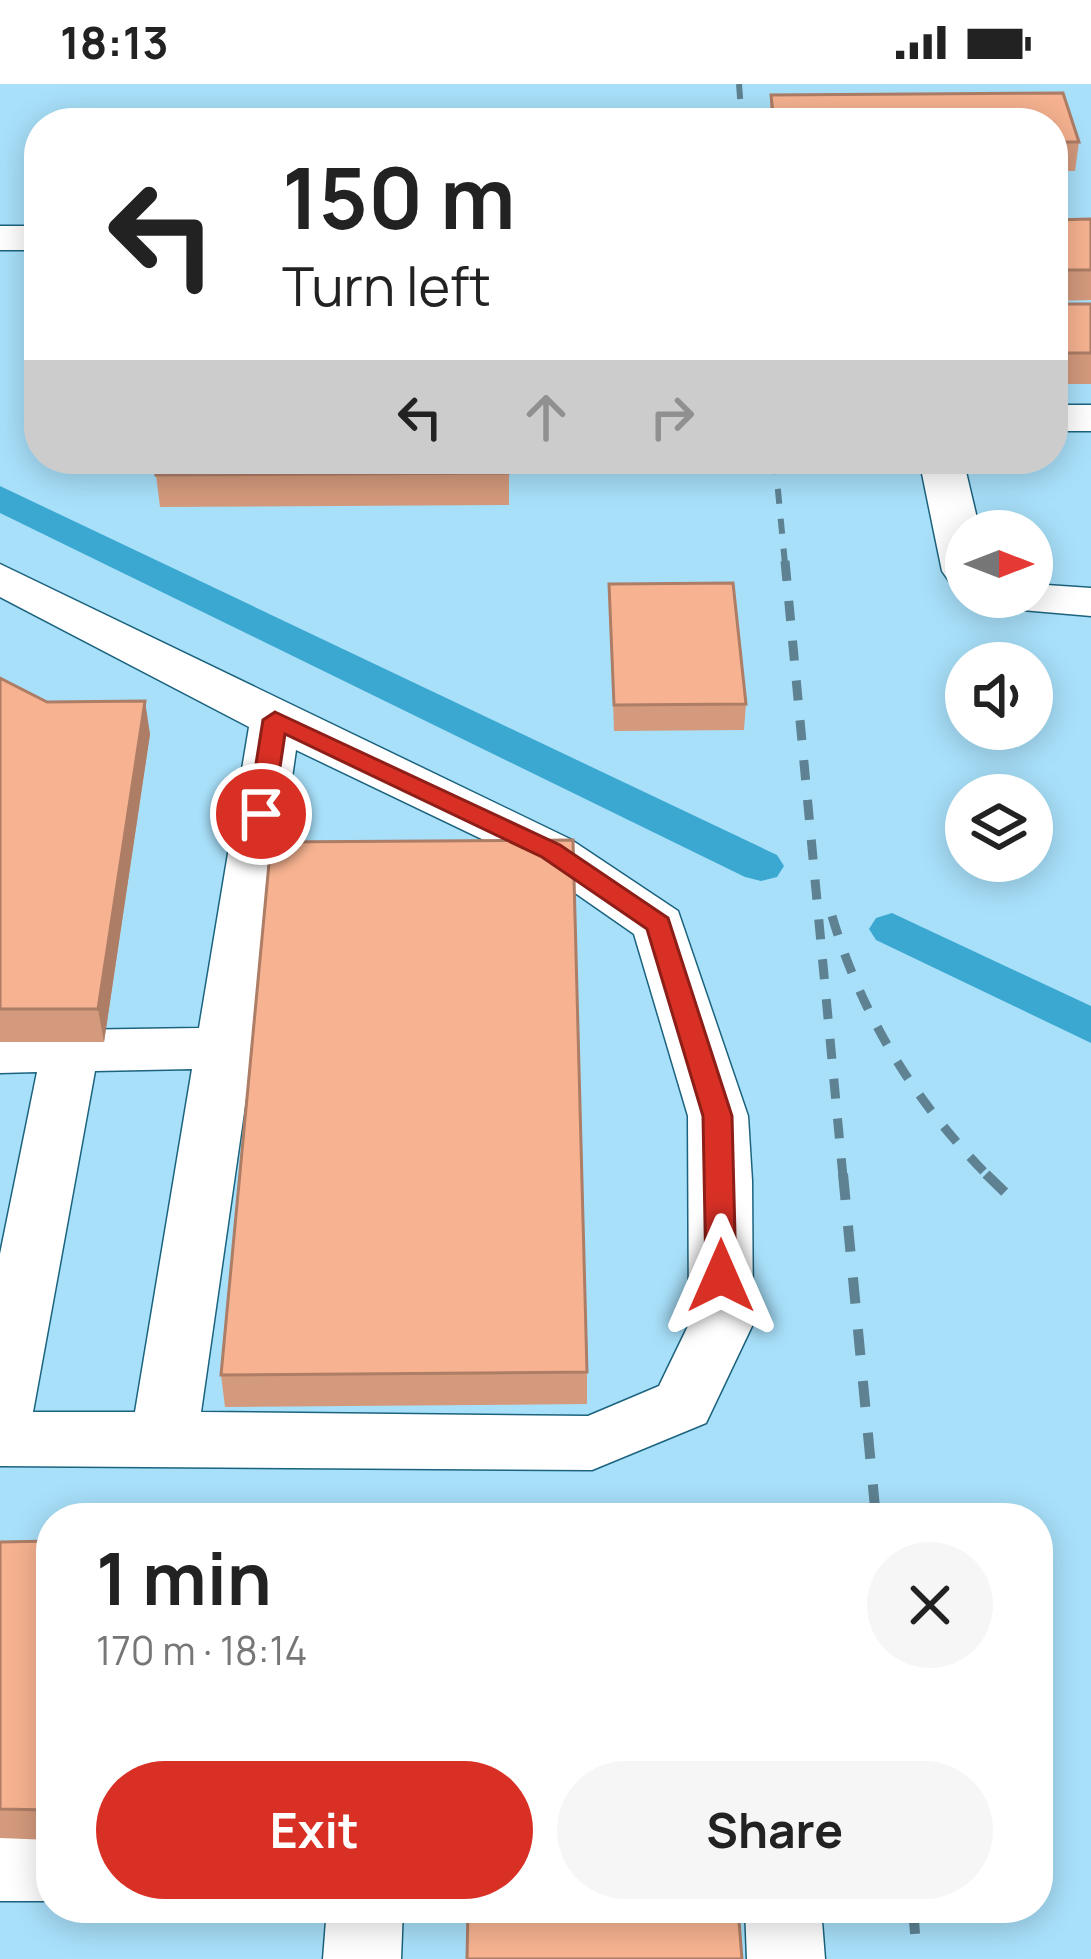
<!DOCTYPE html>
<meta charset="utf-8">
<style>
:root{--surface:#fff;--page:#f6f6f6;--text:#222;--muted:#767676;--accent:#d93025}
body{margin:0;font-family:Manrope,sans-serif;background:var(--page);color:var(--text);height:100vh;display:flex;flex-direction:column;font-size:45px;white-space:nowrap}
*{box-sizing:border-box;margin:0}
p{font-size:39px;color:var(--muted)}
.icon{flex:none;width:66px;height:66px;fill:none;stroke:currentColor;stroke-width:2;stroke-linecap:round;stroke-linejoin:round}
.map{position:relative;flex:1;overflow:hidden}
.side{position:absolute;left:36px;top:1419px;width:1017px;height:420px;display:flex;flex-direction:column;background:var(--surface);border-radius:48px;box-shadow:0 6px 30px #0003}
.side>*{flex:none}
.hud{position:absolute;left:24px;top:24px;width:1044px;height:366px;border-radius:48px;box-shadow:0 6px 30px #0003;background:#fff;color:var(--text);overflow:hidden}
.needle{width:78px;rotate:90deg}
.buttons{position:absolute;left:945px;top:426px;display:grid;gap:24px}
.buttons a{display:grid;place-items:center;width:108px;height:108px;border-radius:50%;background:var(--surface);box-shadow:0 6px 30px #0003;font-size:60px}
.pin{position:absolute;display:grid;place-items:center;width:102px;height:102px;color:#fff;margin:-51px;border:6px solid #fff;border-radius:50%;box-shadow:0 3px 12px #0007}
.me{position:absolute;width:132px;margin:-66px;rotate:0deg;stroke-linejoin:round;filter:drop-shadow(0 0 9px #0008)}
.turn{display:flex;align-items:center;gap:42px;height:252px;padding:0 60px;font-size:54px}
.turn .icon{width:156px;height:156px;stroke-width:2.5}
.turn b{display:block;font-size:84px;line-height:102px}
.lanes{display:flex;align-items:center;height:114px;padding:0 60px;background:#0003;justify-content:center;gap:60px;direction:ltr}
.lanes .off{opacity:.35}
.round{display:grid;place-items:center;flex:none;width:126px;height:126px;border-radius:63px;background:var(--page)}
.head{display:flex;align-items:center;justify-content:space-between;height:204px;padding:0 60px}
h1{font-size:72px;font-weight:700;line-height:90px}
.primary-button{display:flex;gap:24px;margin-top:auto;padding:24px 60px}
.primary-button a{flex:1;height:138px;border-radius:72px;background:var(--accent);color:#fff;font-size:48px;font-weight:700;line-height:138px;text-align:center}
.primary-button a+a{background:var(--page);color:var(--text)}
.status{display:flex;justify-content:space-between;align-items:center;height:84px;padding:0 60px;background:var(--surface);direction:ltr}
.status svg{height:33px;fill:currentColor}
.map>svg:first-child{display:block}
.built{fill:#a8e0fa;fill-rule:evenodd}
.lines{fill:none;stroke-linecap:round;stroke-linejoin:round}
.canal{fill:#3ba8d2;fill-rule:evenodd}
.minor-casing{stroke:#1b637e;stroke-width:3}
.minor{fill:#fff;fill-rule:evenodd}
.rail-far2{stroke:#5e8292;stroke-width:6;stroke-dasharray:15 15;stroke-linecap:butt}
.rail-far1{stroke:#5e8292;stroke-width:9;stroke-dasharray:20 20;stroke-linecap:butt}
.rail{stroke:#5e8292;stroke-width:10;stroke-dasharray:26 26;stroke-linecap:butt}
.wall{fill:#d49a7d}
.shaded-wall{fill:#ad7d66}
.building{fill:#f7b391;stroke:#ad7d66;stroke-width:3}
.route{fill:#d93025;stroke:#8d1f18;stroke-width:3}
</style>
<div class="status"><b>18:13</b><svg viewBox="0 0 49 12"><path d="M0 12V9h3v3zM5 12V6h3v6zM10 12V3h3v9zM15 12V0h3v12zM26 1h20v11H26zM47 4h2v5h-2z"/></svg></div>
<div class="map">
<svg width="1091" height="1875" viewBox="0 0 1091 1875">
<rect width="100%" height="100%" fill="#c8e9f9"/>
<path class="built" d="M0,0H1091V1875H0ZM39,39H1053V375H39ZM966,447H1032V513H966ZM966,579H1032V645H966ZM966,711H1032V777H966ZM51,1434H1038V1824H51Z"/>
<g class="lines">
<g class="canal">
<polygon points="0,402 777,771 784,782 777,793 761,797 745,793 0,429"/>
<polygon points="892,829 1091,922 1091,959 876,856 869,845 876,834"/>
</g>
<defs>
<g id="minor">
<rect x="0" y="142" width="39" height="24"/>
<rect x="1053" y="321" width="38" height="26"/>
<polygon points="919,375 963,375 980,447 966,447 966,501 949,497 942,487"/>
<path d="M0,480L570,755L678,827L748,1032L752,1097L753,1240L706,1339L592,1386L0,1382V1170L37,988L0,989V947L199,944L249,643L0,513ZM296,666L532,779L634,850L688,1032L689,1240L659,1302L588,1332L201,1328ZM192,985L135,1328H33L95,987Z"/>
<polygon points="1032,500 1091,504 1091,532 989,523 982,513 1032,513"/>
<rect x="0" y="1747" width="51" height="70"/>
<polygon points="327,1824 403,1824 401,1875 323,1875"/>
<polygon points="745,1824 821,1824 825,1875 747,1875"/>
</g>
</defs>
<use href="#minor" class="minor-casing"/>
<use href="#minor" class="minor"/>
<g class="rail-far2">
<polyline points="739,0 742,39"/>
<polyline points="775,375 785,480"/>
</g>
<g class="rail-far1">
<polyline points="785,477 843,1093"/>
<path d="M832,832C862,933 915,1018 989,1093"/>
</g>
<g class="rail">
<polyline points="843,1090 876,1434"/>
<polyline points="986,1090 1017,1120"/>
<polyline points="913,1824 917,1875"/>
</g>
</g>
<g class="wall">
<polygon points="1063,9 1079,58 1075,87 1053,87 1053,39 769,39 771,11"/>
<polygon points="1091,135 1091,216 1053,217 1053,136"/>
<rect x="1053" y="220" width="38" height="80"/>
<polygon points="509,375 509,421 160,423 156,391"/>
<polygon points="609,500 746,620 744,646 614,647"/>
<polygon points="0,594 47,618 150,650 104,958 0,958"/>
<polygon points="587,1288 587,1320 225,1323 221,1291"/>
<polygon points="51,1457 51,1756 0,1754 0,1458"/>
</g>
<polygon class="shaded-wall" points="145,617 150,650 104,958 98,925"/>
<g class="building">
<polygon points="1063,9 1079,58 1053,58 1053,39 774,39 771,11"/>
<polygon points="1091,135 1091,186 1053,186 1053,136"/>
<rect x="1053" y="220" width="38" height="49"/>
<polygon points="159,375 508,375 508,389 156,391"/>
<polygon points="733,499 746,620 614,621 609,500"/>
<polygon points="0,594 47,618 145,617 98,925 0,925"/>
<polygon points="573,756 587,1288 221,1291 271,758"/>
<polygon points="51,1457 51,1726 0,1725 0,1458"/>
<polygon points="468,1824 738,1824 742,1875 467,1875"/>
</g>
<polygon class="route" points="275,628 560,761 668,834 732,1032 736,1192 732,1200 711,1200 706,1192 703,1032 647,845 542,773 285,650 273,730 270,735 252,735 248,730 263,636"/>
</svg>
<div class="buttons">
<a><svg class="needle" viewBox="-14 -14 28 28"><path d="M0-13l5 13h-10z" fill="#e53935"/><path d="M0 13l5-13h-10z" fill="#767676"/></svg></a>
<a><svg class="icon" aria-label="sound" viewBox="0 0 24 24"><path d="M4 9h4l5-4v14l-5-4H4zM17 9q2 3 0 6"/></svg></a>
<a><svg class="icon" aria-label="layers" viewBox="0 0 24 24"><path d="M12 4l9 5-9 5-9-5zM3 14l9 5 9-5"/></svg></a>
</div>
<div class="pin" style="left:261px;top:730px;background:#d93025"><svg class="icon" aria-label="arrive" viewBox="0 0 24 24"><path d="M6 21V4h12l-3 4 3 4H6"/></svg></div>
<svg class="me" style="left:721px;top:1192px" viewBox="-20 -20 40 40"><path d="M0-17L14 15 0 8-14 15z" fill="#d93025" stroke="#fff" stroke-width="4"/></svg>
<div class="hud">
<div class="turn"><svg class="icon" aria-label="left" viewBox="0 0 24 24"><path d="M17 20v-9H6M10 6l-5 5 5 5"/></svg><div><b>150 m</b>Turn left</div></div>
<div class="lanes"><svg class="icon" aria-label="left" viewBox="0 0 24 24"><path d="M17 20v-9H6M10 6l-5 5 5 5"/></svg><svg class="icon off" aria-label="ahead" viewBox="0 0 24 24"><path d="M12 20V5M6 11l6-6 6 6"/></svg><svg class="icon off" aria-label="right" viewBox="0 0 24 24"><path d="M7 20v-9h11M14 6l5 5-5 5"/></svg></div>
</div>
<section class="side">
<div class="head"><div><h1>1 min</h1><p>170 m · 18:14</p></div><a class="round"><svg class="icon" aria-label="close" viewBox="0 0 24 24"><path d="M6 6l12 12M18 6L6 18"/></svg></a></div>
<div class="primary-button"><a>Exit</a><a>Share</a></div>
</section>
</div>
